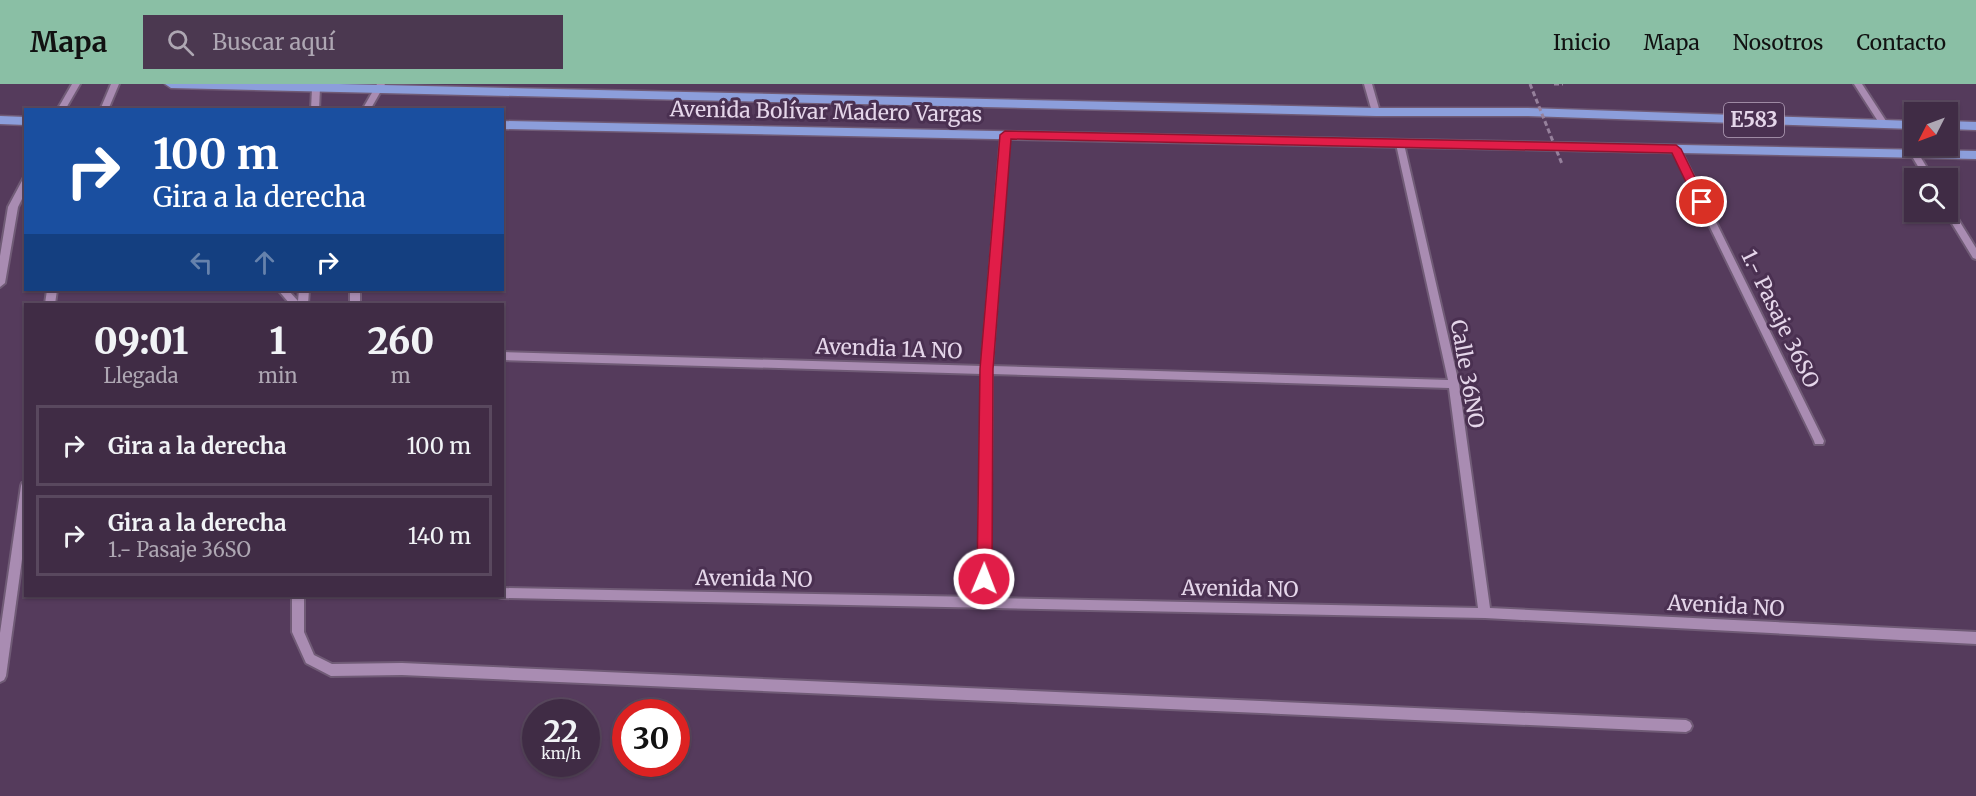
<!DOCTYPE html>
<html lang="es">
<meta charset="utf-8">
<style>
:root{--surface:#402c45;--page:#4b3850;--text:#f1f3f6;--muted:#aea7b3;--line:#59485e;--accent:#8abfa5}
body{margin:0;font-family:Merriweather,serif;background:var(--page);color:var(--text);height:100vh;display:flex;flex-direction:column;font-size:22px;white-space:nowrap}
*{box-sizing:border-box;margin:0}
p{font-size:20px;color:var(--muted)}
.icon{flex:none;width:33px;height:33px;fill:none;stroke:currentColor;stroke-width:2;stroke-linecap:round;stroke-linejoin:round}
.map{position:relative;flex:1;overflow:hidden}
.drawer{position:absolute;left:24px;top:219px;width:480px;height:294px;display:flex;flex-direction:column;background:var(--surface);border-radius:0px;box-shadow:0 2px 4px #0004,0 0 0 2px var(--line)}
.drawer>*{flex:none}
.guide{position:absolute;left:24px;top:24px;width:480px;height:183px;border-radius:0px;box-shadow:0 2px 4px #0004,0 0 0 2px var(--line);background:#1a4fa0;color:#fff;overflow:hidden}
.needle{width:39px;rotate:228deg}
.fabs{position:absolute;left:1904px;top:18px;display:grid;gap:12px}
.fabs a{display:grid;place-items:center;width:54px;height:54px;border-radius:0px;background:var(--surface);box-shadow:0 2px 4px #0004,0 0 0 2px var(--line);font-size:30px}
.speed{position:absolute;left:522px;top:615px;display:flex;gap:12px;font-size:30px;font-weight:700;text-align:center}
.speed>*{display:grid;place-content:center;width:78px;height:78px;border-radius:50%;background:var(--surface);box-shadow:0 2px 4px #0004,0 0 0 2px var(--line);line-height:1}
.speed small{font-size:15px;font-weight:400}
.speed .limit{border:9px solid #d22;background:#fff;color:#111}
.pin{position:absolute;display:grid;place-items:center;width:51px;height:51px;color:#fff;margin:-26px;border:3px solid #fff;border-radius:50%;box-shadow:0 2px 6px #0007}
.me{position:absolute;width:66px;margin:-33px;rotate:1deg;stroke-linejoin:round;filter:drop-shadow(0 0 4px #0008)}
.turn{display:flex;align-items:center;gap:21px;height:126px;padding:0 30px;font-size:27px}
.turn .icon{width:78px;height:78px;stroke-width:2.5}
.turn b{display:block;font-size:42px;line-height:51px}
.lanes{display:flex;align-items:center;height:57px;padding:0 30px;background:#0003;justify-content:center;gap:30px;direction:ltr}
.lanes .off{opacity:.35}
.eta{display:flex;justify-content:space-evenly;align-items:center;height:102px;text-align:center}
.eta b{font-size:36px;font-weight:800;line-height:42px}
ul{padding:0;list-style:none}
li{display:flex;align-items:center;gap:18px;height:81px;margin:0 12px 9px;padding:0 18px;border:3px solid var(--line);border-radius:0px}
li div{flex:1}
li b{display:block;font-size:22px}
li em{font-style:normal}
header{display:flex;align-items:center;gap:36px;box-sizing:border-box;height:84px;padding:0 30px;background:var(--accent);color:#111}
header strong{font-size:28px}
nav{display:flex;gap:33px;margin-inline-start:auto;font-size:21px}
.search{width:420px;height:54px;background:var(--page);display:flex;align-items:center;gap:15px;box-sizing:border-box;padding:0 21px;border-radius:0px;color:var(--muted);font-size:22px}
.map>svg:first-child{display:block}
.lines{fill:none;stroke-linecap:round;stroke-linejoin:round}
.minor-casing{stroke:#705b76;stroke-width:4}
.major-casing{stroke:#705b76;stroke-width:3}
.path{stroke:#96819c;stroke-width:3;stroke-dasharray:5 3;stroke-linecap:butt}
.minor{fill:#a98cb2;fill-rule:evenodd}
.major{fill:#8c9edb;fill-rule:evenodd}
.path-bridge{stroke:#96819c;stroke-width:3;stroke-dasharray:5 3;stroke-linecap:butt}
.route{fill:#e11d48;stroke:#92132f;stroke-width:1.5}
.labels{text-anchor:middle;stroke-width:6;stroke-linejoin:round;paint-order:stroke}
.shield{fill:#4a3051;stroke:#b6a4bc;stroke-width:1.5}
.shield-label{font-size:20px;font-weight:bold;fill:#e5d6ea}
.street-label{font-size:21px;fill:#e5d6ea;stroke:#4a3051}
</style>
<header>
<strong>Mapa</strong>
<div class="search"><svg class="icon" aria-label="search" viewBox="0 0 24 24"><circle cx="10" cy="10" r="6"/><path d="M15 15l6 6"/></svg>Buscar aquí</div>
<nav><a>Inicio</a><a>Mapa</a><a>Nosotros</a><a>Contacto</a></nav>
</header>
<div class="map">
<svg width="1976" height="712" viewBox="0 0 1976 712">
<rect width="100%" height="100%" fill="#553b5c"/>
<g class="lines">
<defs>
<g id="minor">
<polygon points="72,0 80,0 65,26 57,26"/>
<polygon points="111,0 119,0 108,26 100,26"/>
<polygon points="377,0 385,0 370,26 362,26"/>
<polygon points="1364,0 1372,0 1380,28 1379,30 1376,31 1372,28"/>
<polygon points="1854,0 1862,0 1888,40 1887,42 1881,42"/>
<polygon points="316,1 320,4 319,26 311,26 312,4"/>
<path d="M1005,48L1009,51L992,282L1448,296L1396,60L1400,57L1404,60L1459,300L1490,524L1976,548V560L1485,534L502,514L498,513L497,512H502V504L978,513L982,290L502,276V268L982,282L1001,51ZM992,290L1449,304L1478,524L990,514Z"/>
<polygon points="1676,62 1680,65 1824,357 1823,360 1815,360 1814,357 1672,65"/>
<polygon points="1914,66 1917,67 1933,94 1925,94 1910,69"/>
<polygon points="26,94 26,107 18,123 5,199 0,203 0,172 8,123 23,95"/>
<polygon points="1947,121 1950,122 1976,164 1976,175 1973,174 1945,128 1947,128"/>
<polygon points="47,206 57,206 55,220 45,220"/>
<polygon points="278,206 288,206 298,217 299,206 309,206 308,220 290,220"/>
<rect x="350" y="206" width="10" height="14"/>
<polygon points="26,398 26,446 6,592 4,596 0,598 0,549 21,402 22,399"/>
<polygon points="292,512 304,512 304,548 314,571 332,580 402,579 1686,636 1690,638 1692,642 1690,646 1686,648 402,591 331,592 306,579 292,548"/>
</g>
<g id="major">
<polygon points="165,0 339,0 1376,24 1528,24 1914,37 1914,45 1528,32 1376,32 171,4"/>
<polygon points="0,32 26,33 26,41 0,40"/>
<polygon points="502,37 1976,67 1976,75 502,45"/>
<polygon points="1947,37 1976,38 1976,46 1947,45"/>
</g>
</defs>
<use href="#minor" class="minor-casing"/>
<use href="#major" class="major-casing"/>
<polyline class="path" points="1554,0 1563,0"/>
<use href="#minor" class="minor"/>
<use href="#major" class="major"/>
<polyline class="path-bridge" points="1530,0 1562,80"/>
</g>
<polygon class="route" points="1005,47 1676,61 1681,65 1707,118 1702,122 1697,121 1672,69 1011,55 993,285 992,495 984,502 977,495 980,285 1000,51"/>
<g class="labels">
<rect class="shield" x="1724" y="19" width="60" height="34" rx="4.5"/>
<g class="shield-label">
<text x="1754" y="43">E583</text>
</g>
<g class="street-label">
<text transform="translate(826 28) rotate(1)" y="7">Avenida Bolívar Madero Vargas</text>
<text transform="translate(1780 235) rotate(64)" y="7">1.- Pasaje 36SO</text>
<text transform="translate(889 265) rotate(2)" y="7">Avendia 1A NO</text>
<text transform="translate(1467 290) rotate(80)" y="7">Calle 36NO</text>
<text transform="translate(754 495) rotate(1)" y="7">Avenida NO</text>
<text transform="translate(1240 505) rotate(1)" y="7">Avenida NO</text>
<text transform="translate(1726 522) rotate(3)" y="7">Avenida NO</text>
</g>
</g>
</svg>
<div class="fabs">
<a><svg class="needle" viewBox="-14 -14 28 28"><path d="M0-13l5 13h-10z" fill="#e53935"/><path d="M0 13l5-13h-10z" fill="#aea7b3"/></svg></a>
<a><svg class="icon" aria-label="search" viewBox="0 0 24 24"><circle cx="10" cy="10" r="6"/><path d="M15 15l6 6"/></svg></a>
</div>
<div class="speed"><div>22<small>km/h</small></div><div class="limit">30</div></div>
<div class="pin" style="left:1702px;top:118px;background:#d93025"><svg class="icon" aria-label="arrive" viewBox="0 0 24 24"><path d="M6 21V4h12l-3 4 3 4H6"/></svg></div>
<svg class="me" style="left:984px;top:495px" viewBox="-20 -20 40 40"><circle r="17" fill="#e11d48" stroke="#fff" stroke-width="3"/><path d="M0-11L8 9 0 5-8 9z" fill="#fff"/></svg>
<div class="guide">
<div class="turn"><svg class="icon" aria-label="right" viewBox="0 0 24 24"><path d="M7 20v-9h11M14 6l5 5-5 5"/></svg><div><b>100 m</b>Gira a la derecha</div></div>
<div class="lanes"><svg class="icon off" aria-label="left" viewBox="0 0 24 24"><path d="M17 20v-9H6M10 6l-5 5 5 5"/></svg><svg class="icon off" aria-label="ahead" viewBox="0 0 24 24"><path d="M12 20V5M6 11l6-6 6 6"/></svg><svg class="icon" aria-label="right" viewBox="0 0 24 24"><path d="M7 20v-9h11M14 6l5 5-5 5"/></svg></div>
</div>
<section class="drawer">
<div class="eta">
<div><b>09:01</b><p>Llegada</p></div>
<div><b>1</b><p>min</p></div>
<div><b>260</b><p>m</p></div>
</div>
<ul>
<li><svg class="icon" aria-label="right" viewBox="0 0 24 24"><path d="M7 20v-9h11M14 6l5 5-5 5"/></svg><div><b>Gira a la derecha</b></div><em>100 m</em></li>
<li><svg class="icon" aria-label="right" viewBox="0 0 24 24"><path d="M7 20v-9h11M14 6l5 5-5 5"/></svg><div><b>Gira a la derecha</b><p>1.- Pasaje 36SO</p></div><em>140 m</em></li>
</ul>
</section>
</div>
